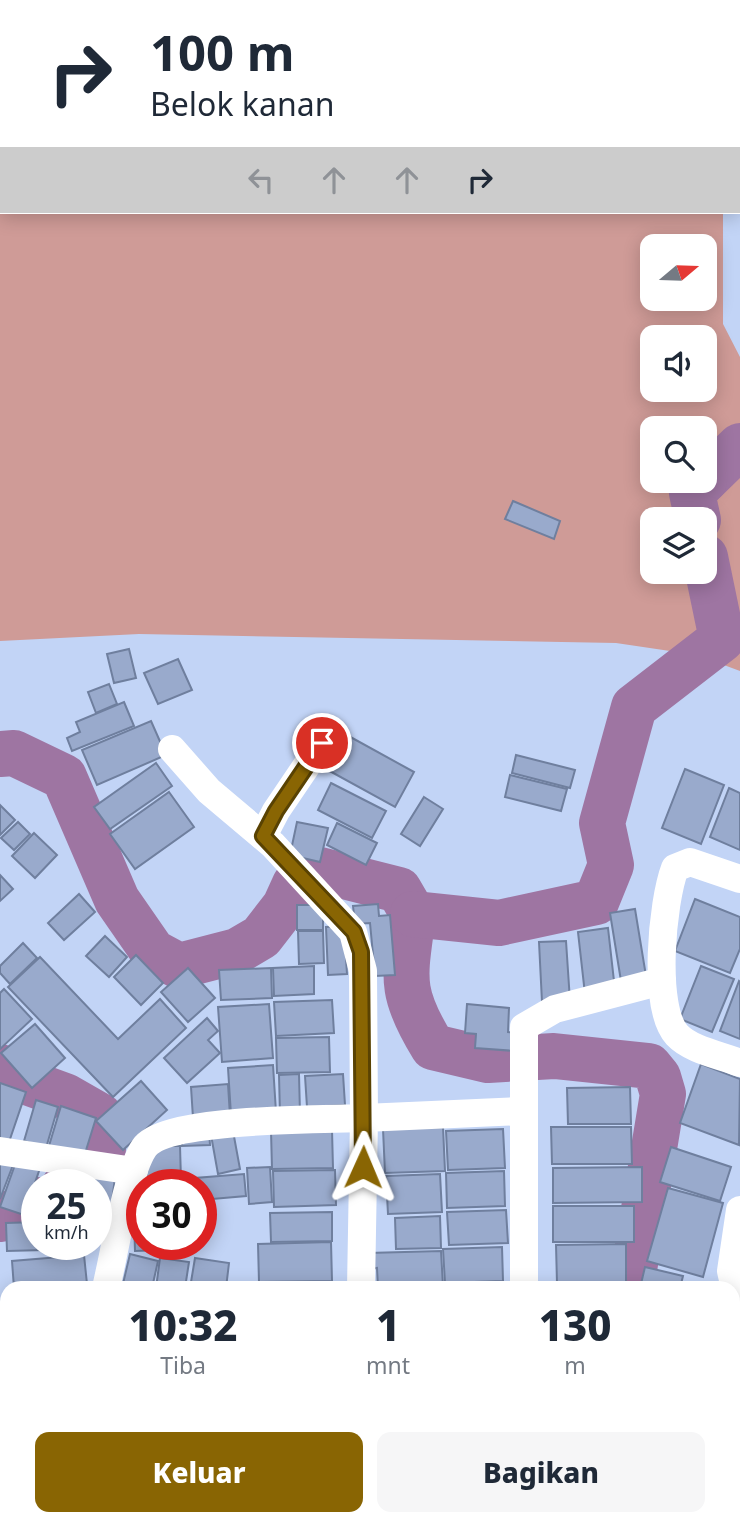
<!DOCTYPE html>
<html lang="id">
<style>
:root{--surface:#fff;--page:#f6f6f7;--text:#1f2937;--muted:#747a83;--accent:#896503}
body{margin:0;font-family:"Noto Sans",sans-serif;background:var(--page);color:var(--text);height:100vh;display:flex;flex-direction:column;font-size:26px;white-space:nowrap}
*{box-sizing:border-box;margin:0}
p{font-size:23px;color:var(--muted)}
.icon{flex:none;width:38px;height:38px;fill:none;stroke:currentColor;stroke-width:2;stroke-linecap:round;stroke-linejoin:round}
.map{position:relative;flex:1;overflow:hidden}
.details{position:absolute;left:0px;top:1281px;width:740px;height:245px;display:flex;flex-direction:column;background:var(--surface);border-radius:21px 21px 0 0;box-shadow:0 4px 18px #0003}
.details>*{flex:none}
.top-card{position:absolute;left:0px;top:0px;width:740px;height:214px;box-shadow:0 4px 18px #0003;background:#fff;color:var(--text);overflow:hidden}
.needle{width:46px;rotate:71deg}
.tools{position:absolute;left:640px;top:234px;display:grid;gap:14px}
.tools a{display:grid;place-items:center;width:77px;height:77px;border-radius:14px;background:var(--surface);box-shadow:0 4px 18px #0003;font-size:35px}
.speed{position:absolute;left:21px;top:1169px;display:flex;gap:14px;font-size:35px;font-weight:700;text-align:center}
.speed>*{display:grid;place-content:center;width:91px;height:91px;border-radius:50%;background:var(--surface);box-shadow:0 4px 18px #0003;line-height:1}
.speed small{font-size:18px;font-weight:400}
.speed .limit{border:10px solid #d22;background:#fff;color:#111}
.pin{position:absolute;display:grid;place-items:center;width:60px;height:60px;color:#fff;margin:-30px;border:4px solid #fff;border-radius:50%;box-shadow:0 2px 7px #0007}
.me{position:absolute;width:77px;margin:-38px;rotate:1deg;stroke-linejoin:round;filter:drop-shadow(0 0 5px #0008)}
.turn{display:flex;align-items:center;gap:24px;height:147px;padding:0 35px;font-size:32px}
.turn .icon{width:91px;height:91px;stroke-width:2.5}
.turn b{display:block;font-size:49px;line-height:60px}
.lanes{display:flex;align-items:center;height:66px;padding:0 35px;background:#0003;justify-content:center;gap:35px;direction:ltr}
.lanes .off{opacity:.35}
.eta{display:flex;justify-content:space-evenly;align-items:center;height:119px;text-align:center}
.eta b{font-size:42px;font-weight:800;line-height:49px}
.button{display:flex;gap:14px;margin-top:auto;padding:14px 35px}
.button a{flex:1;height:80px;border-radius:14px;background:var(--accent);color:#fff;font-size:28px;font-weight:800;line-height:80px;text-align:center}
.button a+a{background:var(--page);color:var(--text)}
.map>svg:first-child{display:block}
.green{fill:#cf9b97;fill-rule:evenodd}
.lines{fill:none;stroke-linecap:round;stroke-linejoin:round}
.river{stroke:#9e75a2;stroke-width:46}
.building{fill:#9ac;stroke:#6f7f9e;stroke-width:2}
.minor{stroke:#fff;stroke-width:28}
.route-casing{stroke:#594202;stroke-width:18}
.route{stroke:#896503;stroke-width:12}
</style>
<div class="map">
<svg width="740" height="1526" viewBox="0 0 740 1526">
<rect width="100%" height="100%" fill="#c2d4f6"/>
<path class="green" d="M0,0H740L739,114L738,2H2V212H723V324L740,357V671L697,655L616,643L139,634L0,641ZM653,247H705V299H653ZM653,338H705V390H653ZM653,429H705V481H653ZM653,520H705V572H653Z"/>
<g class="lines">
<g class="river">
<polyline points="705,480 740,446"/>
<polyline points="698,520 692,493 704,481"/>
<polyline points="0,754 14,753 64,777 117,900 153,952 179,966 237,951 261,937 285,906 295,884 320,870 399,890 413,914"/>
<path d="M413,914C405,977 398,990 433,1047L488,1060L554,1056L649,1066L658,1077L663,1094L631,1288"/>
<polyline points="413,914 499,923 596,902 611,865 602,823 634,707 722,639 705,557"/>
<polyline points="0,1067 13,1077 65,1096 100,1116 103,1149 83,1175 65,1185"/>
<polyline points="0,1219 37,1200"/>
<polyline points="733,1340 740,1337"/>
</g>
</g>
<g class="building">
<polygon points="513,501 560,521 554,539 505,519"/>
<polygon points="129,649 136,678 114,683 107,654"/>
<polygon points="178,659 192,690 158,704 144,673"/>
<polygon points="109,684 117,704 96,713 88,692"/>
<polygon points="124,702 134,726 72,751 67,738 80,732 76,722"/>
<polygon points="151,721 166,755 97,785 82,750"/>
<polygon points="345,734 414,772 395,807 326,769"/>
<polygon points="516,755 575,770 570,788 512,773"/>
<polygon points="156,763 172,786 110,829 94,807"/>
<polygon points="685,769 724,785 701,844 662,828"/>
<polygon points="510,775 567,789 561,811 505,797"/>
<polygon points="331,783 386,811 372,838 318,810"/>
<polygon points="729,788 740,793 740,850 710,837"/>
<polygon points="169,792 194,827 135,869 110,834"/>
<polygon points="424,797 443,809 420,846 401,834"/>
<polygon points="0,805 15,820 0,835"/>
<polygon points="18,822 30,834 14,850 1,838"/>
<polygon points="297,822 328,828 320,862 290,855"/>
<polygon points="337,823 377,843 366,865 327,845"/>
<polygon points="34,833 57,855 35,878 12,856"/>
<polygon points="0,875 13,889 0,901"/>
<polygon points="79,894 95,912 64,940 48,923"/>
<polygon points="695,899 740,917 740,949 730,973 675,951"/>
<polygon points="378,904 379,916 390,915 395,975 375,976 370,923 355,924 353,906"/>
<rect x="297" y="905" width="26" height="25"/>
<polygon points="635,909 646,976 621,981 610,913"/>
<polygon points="344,926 347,974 328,975 326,927"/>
<polygon points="608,928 615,990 585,994 578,932"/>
<polygon points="298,931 323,931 324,963 299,964"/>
<polygon points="105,936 127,957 109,977 86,956"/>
<polygon points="566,941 570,1001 542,1002 539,942"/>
<polygon points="23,943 37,958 10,984 0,973 0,966"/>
<polygon points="136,955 163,983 141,1005 114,977"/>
<polygon points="40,957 118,1039 160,999 186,1028 113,1097 8,987"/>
<polygon points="314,966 314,994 274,996 273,968"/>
<polygon points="701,966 734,979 712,1032 680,1019"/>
<polygon points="188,968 215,998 188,1022 161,992"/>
<polygon points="271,968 272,998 221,1000 219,970"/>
<polygon points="739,981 740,982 740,1039 720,1031"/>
<polygon points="4,989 32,1019 0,1049 0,993"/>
<polygon points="332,1000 334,1033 276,1036 274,1002"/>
<polygon points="269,1004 273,1058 222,1062 218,1007"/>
<polygon points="467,1004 509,1008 508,1032 516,1033 515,1051 475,1048 476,1034 465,1033"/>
<polygon points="207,1018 218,1031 208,1040 220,1053 187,1083 164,1058"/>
<polygon points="35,1024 65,1058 32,1088 1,1053"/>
<polygon points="329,1037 330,1072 277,1073 276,1038"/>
<polygon points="701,1064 740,1079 739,1145 680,1123"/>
<polygon points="273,1065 276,1112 231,1115 228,1068"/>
<polygon points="299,1074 300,1114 280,1115 279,1075"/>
<polygon points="343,1074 345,1105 307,1107 305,1076"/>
<polygon points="141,1081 167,1110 123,1150 96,1121"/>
<polygon points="0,1083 26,1092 9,1142 0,1139"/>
<polygon points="228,1084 230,1116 193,1118 191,1087"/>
<polygon points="630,1087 631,1124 568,1124 567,1088"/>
<polygon points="36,1100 58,1107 46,1148 24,1141"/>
<polygon points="61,1106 96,1118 83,1160 48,1149"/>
<polygon points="443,1127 445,1171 385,1173 383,1129"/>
<polygon points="551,1127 631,1127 632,1164 552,1164"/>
<polygon points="503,1129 505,1168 448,1170 446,1131"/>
<polygon points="209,1130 210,1145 182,1146 181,1131"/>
<polygon points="332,1130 333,1168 272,1169 271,1131"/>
<polygon points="233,1131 240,1169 218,1174 211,1135"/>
<polygon points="146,1146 180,1146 181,1180 192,1180 192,1185 147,1185"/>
<polygon points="671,1147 731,1167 720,1201 660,1182"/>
<polygon points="17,1159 40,1168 24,1215 0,1207"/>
<polygon points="0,1160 13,1165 0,1199"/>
<polygon points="270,1167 272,1202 249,1204 247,1168"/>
<polygon points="642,1167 642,1202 553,1203 553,1168"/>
<polygon points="335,1170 336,1205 274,1207 273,1171"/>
<polygon points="504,1171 505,1206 447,1208 446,1173"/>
<polygon points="79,1173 115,1178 111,1209 96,1207 96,1185 78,1185"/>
<polygon points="244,1174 246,1196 201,1200 201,1185 196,1185 195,1178"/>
<polygon points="440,1174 442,1212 388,1214 386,1176"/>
<polygon points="668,1188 723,1203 703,1277 647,1261"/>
<rect x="553" y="1206" width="81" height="36"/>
<polygon points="506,1210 508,1243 449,1245 447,1212"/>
<polygon points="332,1212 332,1241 271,1242 270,1213"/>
<polygon points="440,1216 441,1248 396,1249 395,1218"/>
<polygon points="134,1217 142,1217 142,1244 191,1244 192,1249 135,1251"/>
<polygon points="37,1222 37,1244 83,1244 83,1249 7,1251 6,1223"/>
<polygon points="331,1242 332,1281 259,1282 258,1244"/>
<polygon points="626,1244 626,1283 557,1283 556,1245"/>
<polygon points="502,1247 503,1281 445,1283 443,1249"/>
<polygon points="441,1251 443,1286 378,1288 377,1268 369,1269 368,1253"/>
<polygon points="130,1254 158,1261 152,1288 122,1288"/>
<polygon points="84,1255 87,1284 14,1288 12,1261"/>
<polygon points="160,1258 189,1262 185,1288 156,1288"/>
<polygon points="195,1258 229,1263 226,1288 190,1288"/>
<polygon points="645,1267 683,1276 680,1288 640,1288"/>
<polygon points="332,1283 332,1288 270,1288 270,1284"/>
<polygon points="618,1285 618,1288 554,1288 554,1286"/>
<polygon points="1,1356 7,1357 7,1419 0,1418"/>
<rect x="0" y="1423" width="7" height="58"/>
<polygon points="740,1466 740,1507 733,1508 733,1467"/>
<polygon points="0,1510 7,1510 7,1519 16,1519 17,1526 0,1526"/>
<polygon points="740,1513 740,1526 680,1526 712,1519 733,1519 733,1514"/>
<rect x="19" y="1519" width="31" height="7"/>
<polygon points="85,1519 115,1519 115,1526 77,1526 77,1522"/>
<rect x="116" y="1519" width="40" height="7"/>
<polygon points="189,1519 218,1519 218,1526 190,1526"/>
<polygon points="450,1519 451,1526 381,1526 381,1520"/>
<rect x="457" y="1519" width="45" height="7"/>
<rect x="561" y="1519" width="64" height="7"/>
<polygon points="331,1523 331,1526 290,1526 290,1524"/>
</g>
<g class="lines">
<g class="minor">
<polyline points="263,836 276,811 322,743"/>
<path d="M740,879L690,862L675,868C662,902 652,1008 677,1035C691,1050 720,1055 740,1063"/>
<polyline points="0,1151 134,1171"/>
<polyline points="740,1210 731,1271 740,1310"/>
<path d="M106,1288C114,1255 127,1173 144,1148C165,1117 322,1120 364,1118L363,971L353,932L273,845L209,791L172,749"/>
<polyline points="361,1288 364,1118 522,1111"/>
<polyline points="524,1288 524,1027 555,1009 662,981"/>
<polyline points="0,1334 7,1335"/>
<polyline points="0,1502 7,1502"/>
<polyline points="60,1519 61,1526"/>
<polyline points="527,1519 527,1526"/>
<polyline points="356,1526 357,1519"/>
</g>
</g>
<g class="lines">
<defs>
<polyline id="route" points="322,743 276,811 263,836 354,932 361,952 363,1167"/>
</defs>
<use href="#route" class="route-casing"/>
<use href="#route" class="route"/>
</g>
</svg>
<div class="tools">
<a><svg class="needle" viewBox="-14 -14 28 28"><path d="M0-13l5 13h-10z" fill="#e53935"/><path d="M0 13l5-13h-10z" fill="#747a83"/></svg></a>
<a><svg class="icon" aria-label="sound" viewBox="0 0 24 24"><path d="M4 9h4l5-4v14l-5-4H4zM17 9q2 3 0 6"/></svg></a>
<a><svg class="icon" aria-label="search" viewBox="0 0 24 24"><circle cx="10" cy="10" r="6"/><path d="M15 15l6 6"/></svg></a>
<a><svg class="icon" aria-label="layers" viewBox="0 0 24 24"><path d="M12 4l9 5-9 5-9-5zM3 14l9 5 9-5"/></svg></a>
</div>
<div class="speed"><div>25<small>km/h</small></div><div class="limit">30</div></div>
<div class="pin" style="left:322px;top:743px;background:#d93025"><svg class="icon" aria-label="arrive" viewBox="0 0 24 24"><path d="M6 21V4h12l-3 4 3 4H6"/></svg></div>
<svg class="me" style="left:363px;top:1167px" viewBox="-20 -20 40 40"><path d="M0-17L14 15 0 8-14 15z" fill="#896503" stroke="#fff" stroke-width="4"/></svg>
<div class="top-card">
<div class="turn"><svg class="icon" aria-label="right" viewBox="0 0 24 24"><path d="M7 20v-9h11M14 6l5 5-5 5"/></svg><div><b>100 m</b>Belok kanan</div></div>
<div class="lanes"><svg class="icon off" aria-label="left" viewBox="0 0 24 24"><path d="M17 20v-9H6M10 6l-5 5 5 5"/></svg><svg class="icon off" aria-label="ahead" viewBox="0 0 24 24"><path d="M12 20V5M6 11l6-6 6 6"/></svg><svg class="icon off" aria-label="ahead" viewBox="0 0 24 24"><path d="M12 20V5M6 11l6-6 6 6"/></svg><svg class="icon" aria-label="right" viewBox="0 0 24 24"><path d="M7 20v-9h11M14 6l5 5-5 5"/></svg></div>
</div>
<section class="details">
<div class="eta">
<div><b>10:32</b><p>Tiba</p></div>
<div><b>1</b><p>mnt</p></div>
<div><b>130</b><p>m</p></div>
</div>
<div class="button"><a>Keluar</a><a>Bagikan</a></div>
</section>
</div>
